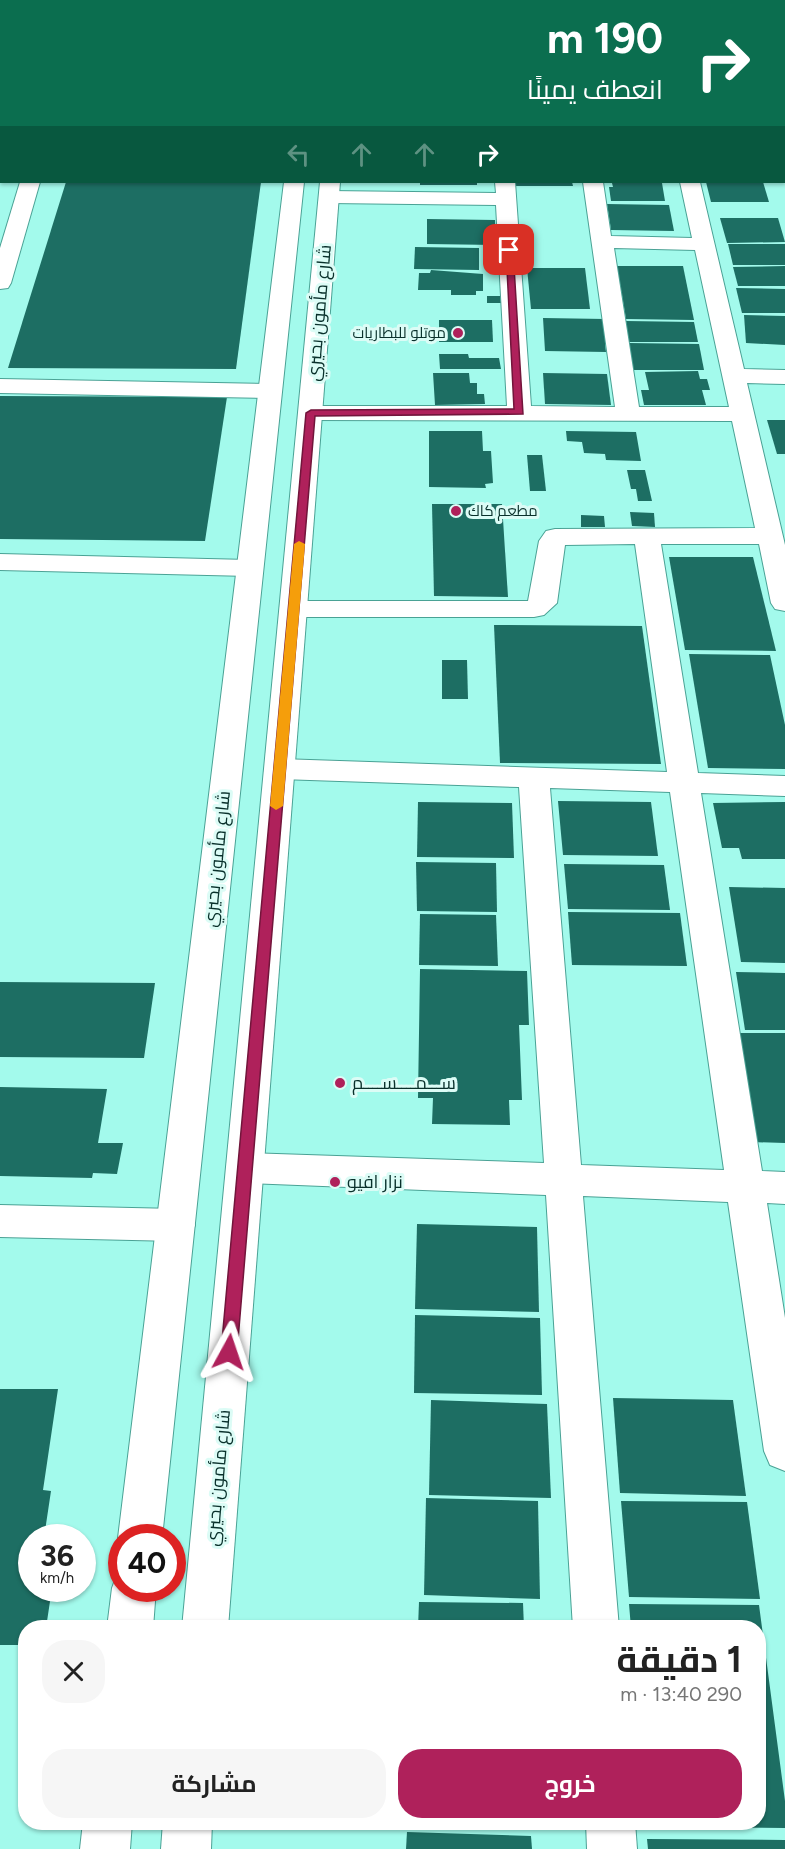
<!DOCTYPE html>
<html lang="ar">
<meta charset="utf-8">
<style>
:root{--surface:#fff;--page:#f6f6f6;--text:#222;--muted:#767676;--accent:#af215b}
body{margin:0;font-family:Figtree,Cairo,sans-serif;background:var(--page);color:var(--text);direction:rtl;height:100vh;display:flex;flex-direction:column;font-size:22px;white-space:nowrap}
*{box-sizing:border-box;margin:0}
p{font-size:20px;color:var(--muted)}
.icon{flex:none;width:33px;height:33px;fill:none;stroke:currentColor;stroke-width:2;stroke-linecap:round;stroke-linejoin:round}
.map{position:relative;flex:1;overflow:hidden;direction:ltr}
.sheet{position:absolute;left:18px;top:1620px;width:748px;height:210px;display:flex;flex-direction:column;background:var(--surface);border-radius:24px;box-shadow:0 2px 4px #0004;direction:rtl}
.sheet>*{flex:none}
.banner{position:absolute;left:0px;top:0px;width:786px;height:183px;box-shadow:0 2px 4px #0004;direction:rtl;background:#0b6e4f;color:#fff;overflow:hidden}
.speed{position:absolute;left:18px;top:1524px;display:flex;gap:12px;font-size:30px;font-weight:700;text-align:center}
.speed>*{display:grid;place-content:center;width:78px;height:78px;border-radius:50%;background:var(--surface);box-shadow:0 2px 4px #0004;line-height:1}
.speed small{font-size:15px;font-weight:400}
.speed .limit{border:9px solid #d22;background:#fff;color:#111}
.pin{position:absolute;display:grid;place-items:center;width:51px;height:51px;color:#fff;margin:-26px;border-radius:12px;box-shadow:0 3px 9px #0006}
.me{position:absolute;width:66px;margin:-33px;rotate:5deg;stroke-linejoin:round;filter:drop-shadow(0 0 4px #0008)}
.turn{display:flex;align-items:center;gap:21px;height:126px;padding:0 24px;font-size:27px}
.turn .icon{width:78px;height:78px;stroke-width:2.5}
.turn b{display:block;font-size:42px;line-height:51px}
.lanes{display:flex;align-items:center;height:57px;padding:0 24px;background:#0003;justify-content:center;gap:30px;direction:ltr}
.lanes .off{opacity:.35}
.round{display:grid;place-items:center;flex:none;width:63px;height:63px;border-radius:24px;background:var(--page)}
.headline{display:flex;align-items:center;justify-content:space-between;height:102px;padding:0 24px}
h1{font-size:36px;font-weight:700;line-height:45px}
.action{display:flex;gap:12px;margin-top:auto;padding:12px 24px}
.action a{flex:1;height:69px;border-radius:24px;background:var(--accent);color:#fff;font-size:24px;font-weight:700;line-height:69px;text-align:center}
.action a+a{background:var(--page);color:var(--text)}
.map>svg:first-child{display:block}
.building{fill:#1d6e63}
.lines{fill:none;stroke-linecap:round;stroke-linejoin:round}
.minor-casing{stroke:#4aa295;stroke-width:2}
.tertiary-casing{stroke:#4aa295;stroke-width:2}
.minor{fill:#fff;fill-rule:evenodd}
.tertiary{fill:#fff;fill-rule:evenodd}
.route{fill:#af215b;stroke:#72153b;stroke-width:1.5}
.slow{fill:#f59e0b}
.poi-dot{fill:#af215b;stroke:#dcfcf6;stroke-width:2}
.labels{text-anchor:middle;stroke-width:6;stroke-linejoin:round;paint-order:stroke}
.far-poi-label{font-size:15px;fill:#09302b;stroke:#dcfcf6;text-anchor:end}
.street-label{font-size:18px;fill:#09302b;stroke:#dcfcf6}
.poi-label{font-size:18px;fill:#09302b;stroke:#dcfcf6;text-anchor:start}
</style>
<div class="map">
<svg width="785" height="1849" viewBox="0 0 785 1849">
<rect width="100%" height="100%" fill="#a3faec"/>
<g class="building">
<polygon points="66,182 261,182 236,369 8,368"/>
<rect x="420" y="182" width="57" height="3"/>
<polygon points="513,182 572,182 573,186 513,186"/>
<polygon points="706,182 763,182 769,202 711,202"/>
<polygon points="612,183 662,183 665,201 611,201 609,187 613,187"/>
<polygon points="607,204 669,205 674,231 611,230"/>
<polygon points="720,218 778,218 785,242 727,243"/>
<polygon points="427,219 495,220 496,245 427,244"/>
<polygon points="728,244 785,244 785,265 733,265"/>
<polygon points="415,247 479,248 479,270 414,269"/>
<polygon points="617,266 683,266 694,320 626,319"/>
<polygon points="785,266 785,286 738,286 733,267"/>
<polygon points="527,268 585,268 590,309 531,309"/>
<polygon points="431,270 483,274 483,291 476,291 476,295 451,295 451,290 418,290 419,273 430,273"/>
<polygon points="736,288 785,289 785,313 742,313"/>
<polygon points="487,296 500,296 501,303 487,303"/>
<polygon points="744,315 785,316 785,345 746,343"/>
<polygon points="543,318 605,319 609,344 605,344 606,352 545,351"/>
<polygon points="439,320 492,320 493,342 439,342"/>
<polygon points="626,321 694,322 698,342 629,342"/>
<polygon points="629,343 699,344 704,370 633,370"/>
<polygon points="439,354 468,354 469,358 499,358 501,369 440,369"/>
<polygon points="698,371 700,379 707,379 710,390 702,390 706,405 644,405 641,390 649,390 645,372"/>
<polygon points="433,373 469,373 470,383 477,383 477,394 484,394 485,404 435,405"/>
<polygon points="543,373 607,374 611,405 545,404"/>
<polygon points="0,396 227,397 205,541 0,539"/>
<polygon points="767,420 785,420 785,454 777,454"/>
<polygon points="429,431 482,431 483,451 491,451 493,483 485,484 486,488 429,487"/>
<polygon points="566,431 636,432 641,461 606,460 605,454 584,453 582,442 567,441"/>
<polygon points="527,455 542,455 546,491 530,491"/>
<polygon points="627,470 645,470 652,501 638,501 636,489 631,489"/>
<polygon points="432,504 502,504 508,597 434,596"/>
<polygon points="630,512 654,513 655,527 632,526"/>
<polygon points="581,515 604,516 605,527 581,527"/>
<polygon points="669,557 753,557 776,651 685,650"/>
<polygon points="494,625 642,626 661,764 500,763"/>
<polygon points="689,654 770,655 785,725 785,769 708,768"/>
<polygon points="442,660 467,660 468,699 442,699"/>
<polygon points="558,801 651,802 658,856 563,855"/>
<polygon points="418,802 512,803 514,858 417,857"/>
<polygon points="785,802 785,859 742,859 739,848 722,848 713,803"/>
<polygon points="416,862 496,863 497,912 417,911"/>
<polygon points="564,864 664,865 670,910 568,909"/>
<polygon points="729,887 785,888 785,963 741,962"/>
<polygon points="568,912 680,913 687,966 572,965"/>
<polygon points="420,914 496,915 498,966 419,965"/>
<polygon points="420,969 527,971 529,1025 519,1025 522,1100 509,1100 510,1125 432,1124 433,1098 418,1098"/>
<polygon points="736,972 785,973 785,1030 745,1030"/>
<polygon points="0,982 155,983 144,1058 0,1057"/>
<polygon points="734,1033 785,1033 785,1143 751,1142"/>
<polygon points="0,1087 107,1089 98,1143 123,1143 117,1174 93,1173 92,1178 0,1176"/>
<polygon points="417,1224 537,1227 539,1312 415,1309"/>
<polygon points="415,1315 540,1318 542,1395 414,1393"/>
<polygon points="0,1389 58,1389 43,1490 51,1491 45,1531 37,1531 36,1538 32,1538 32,1588 52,1588 46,1628 26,1628 26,1645 0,1645"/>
<polygon points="613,1398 733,1400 746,1496 620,1493"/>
<polygon points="431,1400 547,1404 551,1498 429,1495"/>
<polygon points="426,1498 538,1501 540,1599 424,1595"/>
<polygon points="621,1501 747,1502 760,1599 629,1597"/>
<polygon points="419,1602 523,1603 524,1628 418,1628"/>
<polygon points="629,1604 759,1605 785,1801 785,1828 647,1827 647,1822 759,1822 759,1628 631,1628"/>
<polygon points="407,1832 531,1836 532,1849 406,1849"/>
<polygon points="647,1839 785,1840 785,1849 648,1849"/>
</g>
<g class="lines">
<defs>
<g id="minor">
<rect x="88" y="0" width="16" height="2"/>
<polygon points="485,0 501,0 502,2 485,2"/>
<rect x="557" y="0" width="16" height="2"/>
<rect x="641" y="0" width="16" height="2"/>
<polygon points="721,0 737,0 738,2 721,2"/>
<rect x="0" y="115" width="2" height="12"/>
<polygon points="784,126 785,127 785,140 784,140"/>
<polygon points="20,182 40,182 11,283 8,288 0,289 0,248"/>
<path d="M495,182H515L531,406L615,407L583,182H603L611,236L692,238L680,182H700L744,369L785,370V384L747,383L785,545V611L775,609L771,603L759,544H661L698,773L785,776V796L701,793L762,1171L785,1172V1204L767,1203L785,1318V1471L770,1465L764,1451L728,1202L583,1196L619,1628H573L546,1195L245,1183L232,1179L226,1168L232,1157L245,1153L544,1163L519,787L280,779L269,776L265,769L269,762L280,759L667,772L635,544L565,545L557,603L544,615L534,617H294L284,615L280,609L284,603L294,601H528L539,541L546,531L555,529L755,528L732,421L311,420L303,418L299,413L303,408L311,406H507L496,205L329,203L322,201L319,197L322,193L329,191L496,193ZM614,248L695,250L729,407H639ZM550,788L670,792L724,1170L581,1165Z"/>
<polygon points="0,379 270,384 278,386 282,391 278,396 270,398 0,393"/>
<polygon points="0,554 249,560 258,562 262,568 258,574 249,576 0,570"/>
<polygon points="0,1205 176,1209 190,1213 195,1225 190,1237 176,1241 0,1237"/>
<polygon points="586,1822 635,1822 637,1849 587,1849"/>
</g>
<g id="tertiary">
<rect x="306" y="0" width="16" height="2"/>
<rect x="338" y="0" width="16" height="2"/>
<polygon points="284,182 304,182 162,1538 122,1538 122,1546 118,1538"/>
<polygon points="320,182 340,182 228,1628 182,1628"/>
<polygon points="122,1571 122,1588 156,1588 153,1628 107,1628 112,1588 118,1572"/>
<polygon points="83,1822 132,1822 130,1849 80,1849"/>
<polygon points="163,1822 212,1822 211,1849 161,1849"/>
</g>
</defs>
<use href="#minor" class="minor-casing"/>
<use href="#tertiary" class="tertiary-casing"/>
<use href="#minor" class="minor"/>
<use href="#tertiary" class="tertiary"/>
</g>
<polygon class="route" points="506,249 513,250 523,414 315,416 237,1352 235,1357 229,1360 223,1357 221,1352 306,413 311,410 514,409"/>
<polygon class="slow" points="299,541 305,544 283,806 276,810 270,806 294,544"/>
<g class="poi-dot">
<circle cx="458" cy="333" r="6"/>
<circle cx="456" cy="511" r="6"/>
<circle cx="340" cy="1083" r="6"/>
<circle cx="335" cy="1182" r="6"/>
</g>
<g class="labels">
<g class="far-poi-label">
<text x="446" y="338">موتلو للبطاريات</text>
<text x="468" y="516" text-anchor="start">مطعم كاك</text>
</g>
<g class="street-label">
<text transform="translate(319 313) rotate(-85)" y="6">شارع مأمون بحيري</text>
<text transform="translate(217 859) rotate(-84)" y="6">شارع مأمون بحيري</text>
<text transform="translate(218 1478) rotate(-85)" y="6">شارع مأمون بحيري</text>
</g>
<g class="poi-label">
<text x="352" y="1089">ســـمــــســــم</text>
<text x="347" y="1188">نزار افيو</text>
</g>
</g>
</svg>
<div class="speed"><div>36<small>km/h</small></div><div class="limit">40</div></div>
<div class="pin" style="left:509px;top:250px;background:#d93025"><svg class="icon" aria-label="arrive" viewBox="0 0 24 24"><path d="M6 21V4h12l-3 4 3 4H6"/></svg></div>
<svg class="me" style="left:229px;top:1352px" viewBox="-20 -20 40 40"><path d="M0-17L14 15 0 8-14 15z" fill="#af215b" stroke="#fff" stroke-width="4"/></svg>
<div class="banner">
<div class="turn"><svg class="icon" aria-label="right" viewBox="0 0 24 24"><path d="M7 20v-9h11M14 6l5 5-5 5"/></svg><div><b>190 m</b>انعطف يمينًا</div></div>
<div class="lanes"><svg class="icon off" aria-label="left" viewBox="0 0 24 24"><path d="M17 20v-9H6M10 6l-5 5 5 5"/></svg><svg class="icon off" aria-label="ahead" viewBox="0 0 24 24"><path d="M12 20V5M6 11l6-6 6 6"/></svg><svg class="icon off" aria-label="ahead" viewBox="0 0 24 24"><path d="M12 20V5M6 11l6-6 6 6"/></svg><svg class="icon" aria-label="right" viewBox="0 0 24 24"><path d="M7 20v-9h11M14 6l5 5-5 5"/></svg></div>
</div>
<section class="sheet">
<div class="headline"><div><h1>1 دقيقة</h1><p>290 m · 13:40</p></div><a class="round"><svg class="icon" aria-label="close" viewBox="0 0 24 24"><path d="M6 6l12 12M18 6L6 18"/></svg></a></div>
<div class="action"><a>خروج</a><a>مشاركة</a></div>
</section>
</div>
